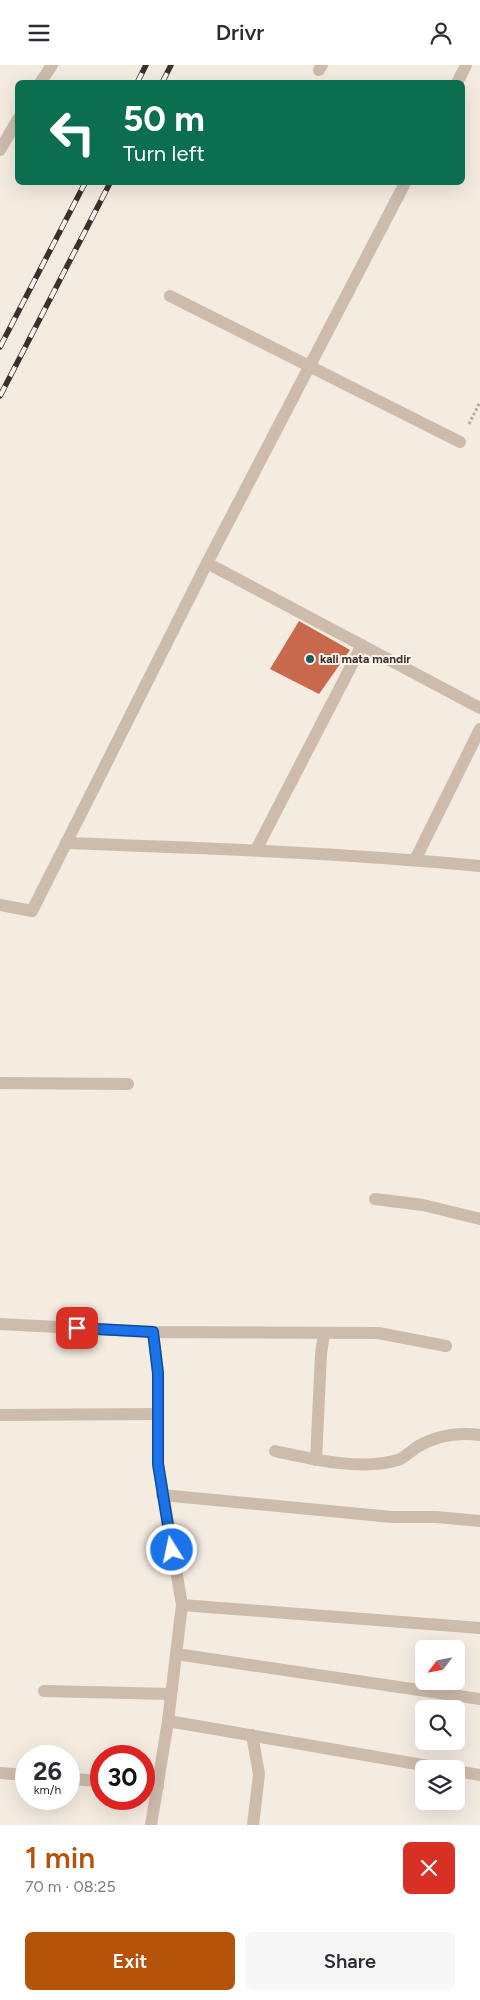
<!DOCTYPE html>
<meta charset="utf-8">
<style>
:root{--surface:#fff;--page:#f7f7f7;--text:#2b2b33;--muted:#7c7c81;--accent:#b45309}
body{margin:0;font-family:Figtree,sans-serif;background:var(--page);color:var(--text);height:100vh;display:flex;flex-direction:column;font-size:19px;white-space:nowrap}
*{box-sizing:border-box;margin:0}
p{font-size:16px;color:var(--muted)}
.icon{flex:none;width:28px;height:28px;fill:none;stroke:currentColor;stroke-width:2;stroke-linecap:round;stroke-linejoin:round}
.map{position:relative;height:1760px;overflow:hidden}
.details{display:flex;flex-direction:column;background:var(--surface);flex:1}
.details>*{flex:none}
.top-card{position:absolute;left:15px;top:15px;width:450px;height:105px;border-radius:8px;box-shadow:0 5px 20px #0002;background:#0b6e4f;color:#fff;overflow:hidden}
.needle{width:32px;rotate:238deg}
.buttons{position:absolute;left:415px;top:1575px;display:grid;gap:10px}
.buttons a{display:grid;place-items:center;width:50px;height:50px;border-radius:8px;background:var(--surface);box-shadow:0 5px 20px #0002;font-size:25px}
.speed{position:absolute;left:15px;top:1680px;display:flex;gap:10px;font-size:25px;font-weight:700;text-align:center}
.speed>*{display:grid;place-content:center;width:65px;height:65px;border-radius:50%;background:var(--surface);box-shadow:0 5px 20px #0002;line-height:1}
.speed small{font-size:12px;font-weight:400}
.speed .limit{border:8px solid #d22;background:#fff;color:#111}
.pin{position:absolute;display:grid;place-items:center;width:42px;height:42px;color:#fff;margin:-21px;border-radius:10px;box-shadow:0 2px 8px #0006}
.me{position:absolute;width:55px;margin:-28px;rotate:350deg;stroke-linejoin:round;filter:drop-shadow(0 0 4px #0008)}
.turn{display:flex;align-items:center;gap:18px;height:105px;padding:0 25px;font-size:22px}
.turn .icon{width:65px;height:65px;stroke-width:2.5}
.turn b{display:block;font-size:35px;line-height:42px}
.round{display:grid;place-items:center;flex:none;width:52px;height:52px;border-radius:8px;background:var(--page)}
.overview{display:flex;align-items:center;justify-content:space-between;height:85px;padding:0 25px}
h1{font-size:30px;font-weight:600;line-height:38px;color:var(--accent)}
.primary-button{display:flex;gap:10px;margin-top:auto;padding:10px 25px}
.primary-button a{flex:1;height:58px;border-radius:8px;background:var(--accent);color:#fff;font-size:20px;font-weight:600;line-height:58px;text-align:center}
.primary-button a+a{background:var(--page);color:var(--text)}
header{display:flex;justify-content:space-between;align-items:center;height:65px;padding:0 25px;background:var(--surface);font-size:22px;font-weight:600}
.map>svg:first-child{display:block}
.building{fill:#c8694b}
.lines{fill:none;stroke-linecap:round;stroke-linejoin:round}
.path{stroke:#b9a596;stroke-width:3;stroke-dasharray:2.5 2.5;stroke-linecap:butt}
.minor{stroke:#cdbbac;stroke-width:12}
.tertiary{stroke:#cdbbac;stroke-width:12}
.rail-casing{stroke:#3b302b;stroke-width:5.5}
.rail{stroke:#fbf5ee;stroke-width:4;stroke-dasharray:11;stroke-linecap:butt}
.route-casing{stroke:#114b97;stroke-width:12}
.route{stroke:#1a73e8;stroke-width:9}
.poi-dot{fill:#1f5a5e;stroke:#fbf5ee;stroke-width:2}
.labels{text-anchor:middle;stroke-width:4;stroke-linejoin:round;paint-order:stroke}
.poi-label{font-size:12px;font-weight:bold;fill:#3b302b;stroke:#fbf5ee;text-anchor:start}
</style>
<header><svg class="icon" aria-label="menu" viewBox="0 0 24 24"><path d="M4 6h16M4 12h16M4 18h16"/></svg>Drivr<svg class="icon" aria-label="person" viewBox="0 0 24 24"><circle cx="12" cy="8" r="4"/><path d="M4 21q1-7 8-7t8 7"/></svg></header>
<div class="map">
<svg width="480" height="1760" viewBox="0 0 480 1760">
<rect width="100%" height="100%" fill="#f4ebe1"/>
<polygon class="building" points="299,556 350,585 319,629 270,604"/>
<g class="lines">
<polyline class="path" points="469,359 480,337"/>
<g class="minor">
<polyline points="319,5 322,0"/>
<polyline points="457,18 466,0"/>
<polyline points="170,231 460,377"/>
<polyline points="207,498 480,643"/>
<path d="M66,778C204,783 342,788 480,801"/>
<polyline points="256,785 362,580"/>
<polyline points="415,795 480,664"/>
<polyline points="0,840 32,846 207,498 405,118"/>
<polyline points="0,1018 128,1019"/>
<polyline points="375,1134 423,1140 480,1154"/>
<polyline points="0,1259 153,1267 378,1268 446,1281"/>
<polyline points="0,1350 158,1349"/>
<path d="M275,1386C312,1394 361,1406 398,1395C404,1393 411,1386 417,1382C437,1370 457,1367 480,1370"/>
<polyline points="316,1395 321,1289 324,1268"/>
<polyline points="162,1430 392,1452 436,1452 480,1456"/>
<polyline points="182,1540 480,1563"/>
<polyline points="176,1589 480,1634"/>
<polyline points="44,1626 171,1629"/>
<polyline points="168,1656 446,1704"/>
<polyline points="252,1670 259,1709 253,1760"/>
<polyline points="456,1706 480,1710"/>
<polyline points="0,1708 26,1710"/>
<polyline points="69,1714 101,1716"/>
<polyline points="144,1720 158,1721"/>
<polyline points="151,1760 168,1656 182,1540 158,1399 158,1308 153,1267"/>
</g>
<g class="tertiary">
<polyline points="40,18 52,0"/>
<polyline points="0,85 18,54"/>
</g>
<defs>
<g id="rail">
<polyline points="137,18 146,0"/>
<polyline points="162,18 171,0"/>
<polyline points="0,282 85,118"/>
<polyline points="0,331 110,118"/>
</g>
</defs>
<use href="#rail" class="rail-casing"/>
<use href="#rail" class="rail"/>
</g>
<g class="lines">
<defs>
<polyline id="route" points="77,1263 153,1267 158,1308 158,1399 172,1485"/>
</defs>
<use href="#route" class="route-casing"/>
<use href="#route" class="route"/>
</g>
<circle class="poi-dot" cx="310" cy="594" r="5"/>
<g class="labels">
<g class="poi-label">
<text x="320" y="598">kali mata mandir</text>
</g>
</g>
</svg>
<div class="buttons">
<a><svg class="needle" viewBox="-14 -14 28 28"><path d="M0-13l5 13h-10z" fill="#e53935"/><path d="M0 13l5-13h-10z" fill="#7c7c81"/></svg></a>
<a><svg class="icon" aria-label="search" viewBox="0 0 24 24"><circle cx="10" cy="10" r="6"/><path d="M15 15l6 6"/></svg></a>
<a><svg class="icon" aria-label="layers" viewBox="0 0 24 24"><path d="M12 4l9 5-9 5-9-5zM3 14l9 5 9-5"/></svg></a>
</div>
<div class="speed"><div>26<small>km/h</small></div><div class="limit">30</div></div>
<div class="pin" style="left:77px;top:1263px;background:#d93025"><svg class="icon" aria-label="arrive" viewBox="0 0 24 24"><path d="M6 21V4h12l-3 4 3 4H6"/></svg></div>
<svg class="me" style="left:172px;top:1485px" viewBox="-20 -20 40 40"><circle r="17" fill="#1a73e8" stroke="#fff" stroke-width="3"/><path d="M0-11L8 9 0 5-8 9z" fill="#fff"/></svg>
<div class="top-card">
<div class="turn"><svg class="icon" aria-label="left" viewBox="0 0 24 24"><path d="M17 20v-9H6M10 6l-5 5 5 5"/></svg><div><b>50 m</b>Turn left</div></div>
</div>
</div>
<section class="details">
<div class="overview"><div><h1>1 min</h1><p>70 m · 08:25</p></div><a class="round" style="background:#d93025;color:#fff"><svg class="icon" aria-label="close" viewBox="0 0 24 24"><path d="M6 6l12 12M18 6L6 18"/></svg></a></div>
<div class="primary-button"><a>Exit</a><a>Share</a></div>
</section>
